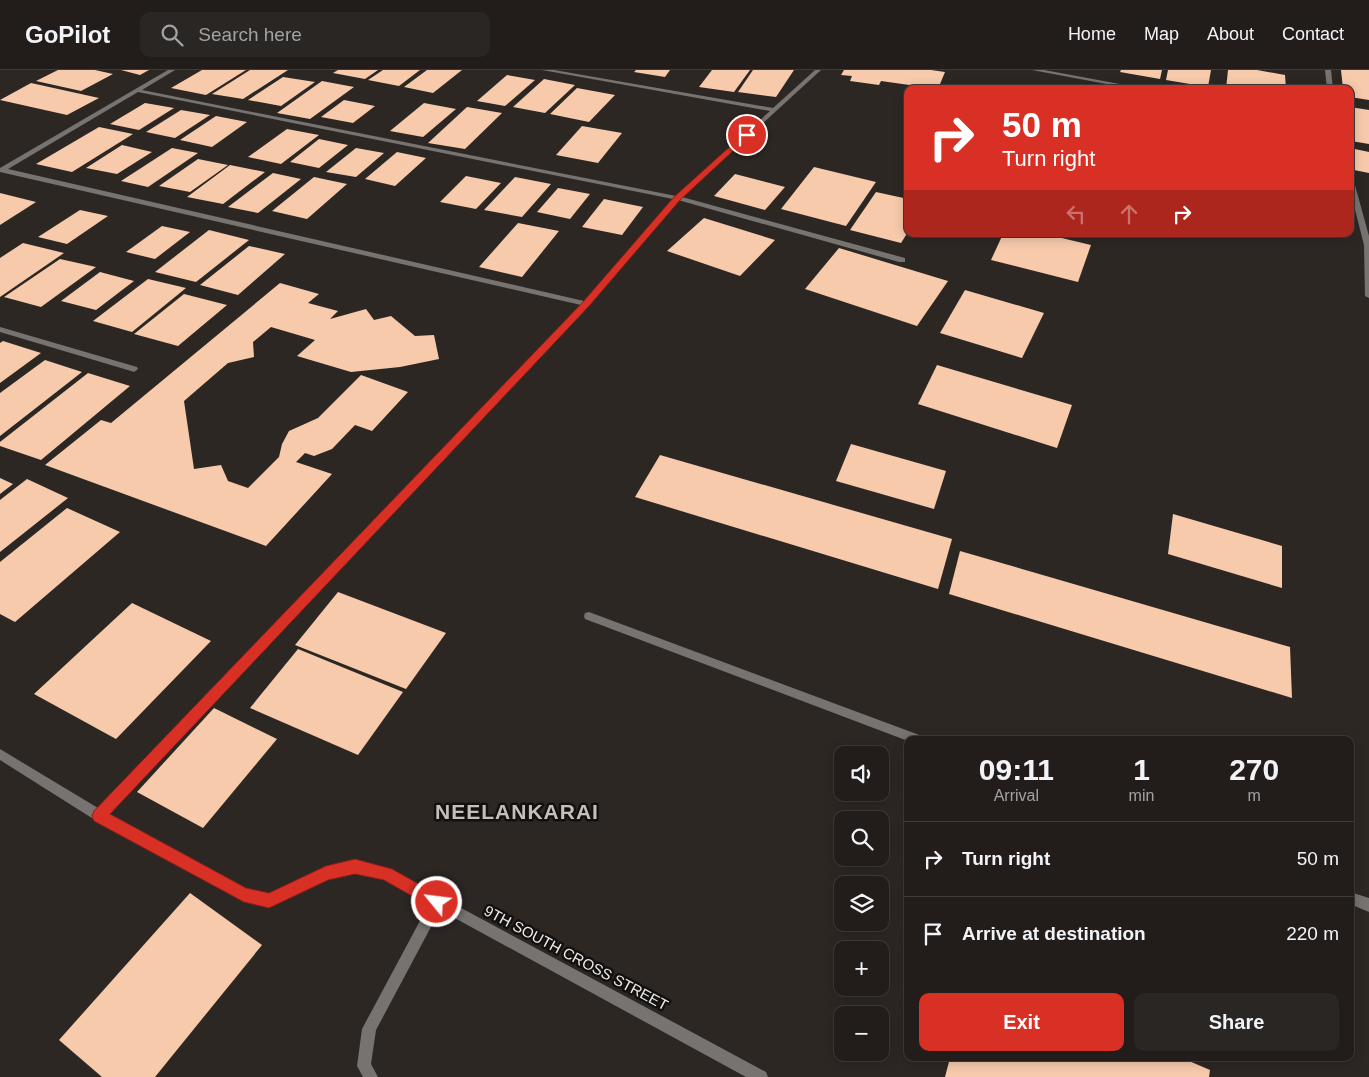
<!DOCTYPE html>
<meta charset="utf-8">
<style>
:root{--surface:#221d1b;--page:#2a2624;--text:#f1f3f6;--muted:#a2a2a3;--line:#3f3b3a;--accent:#d93025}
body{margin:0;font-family:Arial,sans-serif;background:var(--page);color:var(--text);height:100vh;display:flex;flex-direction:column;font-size:19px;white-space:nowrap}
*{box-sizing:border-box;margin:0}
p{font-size:16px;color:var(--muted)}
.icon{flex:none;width:28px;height:28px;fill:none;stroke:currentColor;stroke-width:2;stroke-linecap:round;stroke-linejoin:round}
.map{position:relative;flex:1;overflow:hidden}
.details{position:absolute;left:904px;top:666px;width:450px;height:325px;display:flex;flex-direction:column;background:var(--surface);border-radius:10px;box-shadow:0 2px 12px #0003,0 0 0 1px var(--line)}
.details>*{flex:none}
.guide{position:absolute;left:904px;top:15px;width:450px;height:152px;border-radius:10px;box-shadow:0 2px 12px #0003,0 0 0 1px var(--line);background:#d93025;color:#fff;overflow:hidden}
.controls{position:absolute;left:834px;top:676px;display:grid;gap:10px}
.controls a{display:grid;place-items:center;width:55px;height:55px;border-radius:10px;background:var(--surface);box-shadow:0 2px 12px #0003,0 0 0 1px var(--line);font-size:25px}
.pin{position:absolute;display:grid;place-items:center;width:42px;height:42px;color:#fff;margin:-21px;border:2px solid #fff;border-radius:50%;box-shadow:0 1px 5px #0007}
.me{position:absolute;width:55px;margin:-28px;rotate:299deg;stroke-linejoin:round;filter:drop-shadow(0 0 4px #0008)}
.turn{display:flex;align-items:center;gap:18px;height:105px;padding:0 15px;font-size:22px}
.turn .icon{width:65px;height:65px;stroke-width:2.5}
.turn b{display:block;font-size:35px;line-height:42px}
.lanes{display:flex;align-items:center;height:48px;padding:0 15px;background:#0003;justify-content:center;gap:25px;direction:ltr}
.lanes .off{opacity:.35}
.eta{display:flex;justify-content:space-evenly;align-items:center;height:85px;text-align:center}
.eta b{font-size:30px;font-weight:800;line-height:35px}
.cta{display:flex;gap:10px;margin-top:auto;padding:10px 15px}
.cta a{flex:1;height:58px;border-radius:10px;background:var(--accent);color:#fff;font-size:20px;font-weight:800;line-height:58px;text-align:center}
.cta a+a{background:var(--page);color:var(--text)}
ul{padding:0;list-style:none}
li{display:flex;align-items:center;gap:15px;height:75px;padding:0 15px;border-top:1px solid var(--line)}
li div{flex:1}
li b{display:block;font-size:19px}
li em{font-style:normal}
header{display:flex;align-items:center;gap:30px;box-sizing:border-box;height:70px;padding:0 25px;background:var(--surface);border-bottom:1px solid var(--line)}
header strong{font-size:24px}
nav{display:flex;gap:28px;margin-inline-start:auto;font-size:18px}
.search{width:350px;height:45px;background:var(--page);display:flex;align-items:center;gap:12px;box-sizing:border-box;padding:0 18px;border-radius:10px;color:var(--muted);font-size:19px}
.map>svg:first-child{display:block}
.building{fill:#f7caac}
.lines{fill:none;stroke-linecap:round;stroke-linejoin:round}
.minor{fill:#767371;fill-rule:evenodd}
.route{fill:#d93025;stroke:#8d1f18}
.labels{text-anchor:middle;stroke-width:5;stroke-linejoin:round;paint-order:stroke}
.near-street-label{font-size:15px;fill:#efebe9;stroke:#13110f}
.near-district-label{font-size:21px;font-weight:bold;letter-spacing:1px;fill:#c5beb9;stroke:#13110f}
</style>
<header>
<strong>GoPilot</strong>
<div class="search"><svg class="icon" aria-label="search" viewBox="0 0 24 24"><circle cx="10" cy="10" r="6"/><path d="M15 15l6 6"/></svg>Search here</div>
<nav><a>Home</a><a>Map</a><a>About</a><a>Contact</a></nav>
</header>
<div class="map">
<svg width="1369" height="1007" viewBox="0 0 1369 1007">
<rect width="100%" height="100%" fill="#2d2724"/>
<g class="building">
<polygon points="58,0 95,0 113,4 81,21 36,11"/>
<polygon points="121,0 149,0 140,5"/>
<polygon points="202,0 246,0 206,25 171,18"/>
<polygon points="250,0 288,0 243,29 212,24"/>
<polygon points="338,0 378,0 365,9 333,3"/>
<polygon points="383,0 420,0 399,16 368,10"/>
<polygon points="427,0 462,0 433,23 404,17"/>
<polygon points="636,0 670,0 665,7 634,2"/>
<polygon points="712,0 750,0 734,22 699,17"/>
<polygon points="753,0 794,0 776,27 738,22"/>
<polygon points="844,0 931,0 945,2 938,19 881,11 879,15 850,11 852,6 841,5"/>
<polygon points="1121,0 1162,0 1160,9 1120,2"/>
<polygon points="1168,0 1211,0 1208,17 1166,10"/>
<polygon points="1228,0 1257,0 1285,5 1286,19 1226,19"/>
<polygon points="1341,0 1369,0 1369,30 1350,27 1350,19 1343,19"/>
<polygon points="507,5 535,10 505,36 477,31"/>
<polygon points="283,7 315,12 281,36 248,30"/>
<polygon points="544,9 575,15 545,43 513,37"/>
<polygon points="322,11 354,17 310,49 277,43"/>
<polygon points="31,13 99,28 67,45 0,30"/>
<polygon points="577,18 615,25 589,52 550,44"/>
<polygon points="344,30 375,36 353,53 321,47"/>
<polygon points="145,33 174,38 139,60 110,54"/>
<polygon points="424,33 456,39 423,67 390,61"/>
<polygon points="467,37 502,43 465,79 428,73"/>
<polygon points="1350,37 1369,40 1369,74 1351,71"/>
<polygon points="181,40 210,45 175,68 146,62"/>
<polygon points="216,46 247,52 212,77 180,70"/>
<polygon points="582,56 622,63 598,93 556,85"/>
<polygon points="99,57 133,64 72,102 36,94"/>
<polygon points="287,59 319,65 281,94 248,87"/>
<polygon points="319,69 348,75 319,98 290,92"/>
<polygon points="122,75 152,82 117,104 86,98"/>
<polygon points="172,78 198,83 148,117 121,111"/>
<polygon points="356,78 384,83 356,107 326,102"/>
<polygon points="1350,78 1369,82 1369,103 1354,100"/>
<polygon points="397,82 426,88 395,116 365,109"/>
<polygon points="198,89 228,95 190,122 159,116"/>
<polygon points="230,95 265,102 223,134 187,127"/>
<polygon points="814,97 876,112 846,156 781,139"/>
<polygon points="273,103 301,109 258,143 228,137"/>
<polygon points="735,104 785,117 765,140 714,126"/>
<polygon points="466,106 501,113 476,139 440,132"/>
<polygon points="314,107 347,114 307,149 272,141"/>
<polygon points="515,107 551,114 522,147 484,140"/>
<polygon points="558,118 590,124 570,149 537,142"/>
<polygon points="876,122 908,129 908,162 901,173 850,160"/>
<polygon points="0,123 36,132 0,155"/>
<polygon points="604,129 643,137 622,165 582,157"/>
<polygon points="80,140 108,146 67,174 38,167"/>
<polygon points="704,148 775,170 740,206 667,181"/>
<polygon points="518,153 559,161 522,207 479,197"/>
<polygon points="162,156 190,162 155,189 126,182"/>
<polygon points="209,160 249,170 196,212 155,202"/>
<polygon points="1003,164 1045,164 1091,175 1078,212 991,190"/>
<polygon points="23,173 64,183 0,227 0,188"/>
<polygon points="249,176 285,184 238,225 200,215"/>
<polygon points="839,178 948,211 917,256 805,219"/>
<polygon points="60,189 96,197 41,237 4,227"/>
<polygon points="100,202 134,211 96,240 61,231"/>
<polygon points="148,209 186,218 132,262 93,251"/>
<polygon points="280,213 319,224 308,233 338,241 330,249 366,239 374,250 391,246 415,266 434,265 439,289 400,297 351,302 297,286 315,270 271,257 253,272 254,287 228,293 184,331 194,399 221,395 228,411 248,418 279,387 282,374 289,361 318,348 361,305 408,322 372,361 355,355 332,379 314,386 305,383 296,392 332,404 266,476 45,395 101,350 111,353"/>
<polygon points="965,220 1044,243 1022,288 940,263"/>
<polygon points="184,224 227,235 178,276 134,264"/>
<polygon points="3,271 41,283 0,313 0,273"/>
<polygon points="45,290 82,302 0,366 0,323"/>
<polygon points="937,295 1072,335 1057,378 918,334"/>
<polygon points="88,303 130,316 41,390 0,376 0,372"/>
<polygon points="851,374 946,401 934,439 836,411"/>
<polygon points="660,385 952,469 938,519 635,427"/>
<polygon points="0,408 13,414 0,424"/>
<polygon points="27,409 68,428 0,482 0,430"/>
<polygon points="67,438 120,462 15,552 0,544 0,492"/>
<polygon points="1173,444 1282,476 1282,518 1168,484"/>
<polygon points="960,481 1290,577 1292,628 949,524"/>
<polygon points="338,522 446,563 406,619 295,575"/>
<polygon points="132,533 211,571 116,669 34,624"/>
<polygon points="298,579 403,622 358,685 250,638"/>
<polygon points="214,638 277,669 203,758 137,722"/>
<polygon points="190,823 262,875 155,1007 102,1007 59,970"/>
<polygon points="950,988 1182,988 1210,1000 1209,1007 945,1007"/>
</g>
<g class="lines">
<g class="minor">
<path d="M168,0H175L142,20L676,126L770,41L542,0H554L773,38L815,0H821L682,127L905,188V192H899L678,130L589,236L109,745L246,819L269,823L327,797L355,791L387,798L766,1002L768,1007H746L440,840L376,960L371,994L378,1007H363L357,996L362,959L429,834L385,810L355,803L328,809L269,836L244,831L95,750L0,690V679L98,738L581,235L0,102V98ZM138,22L673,129L584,231L8,99Z"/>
<polygon points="1032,0 1044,0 1147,19 1133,19"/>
<polygon points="1325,0 1331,0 1333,19 1327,19"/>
<polygon points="1350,106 1353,108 1369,166 1369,228 1365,226 1364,175 1350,120"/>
<polygon points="0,257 137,297 138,299 134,302 131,301 0,262"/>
<polygon points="589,542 922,666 924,670 908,670 908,671 585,549 584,546 585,543"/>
<polygon points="1350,822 1369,828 1369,842 1350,834"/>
</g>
</g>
<polygon class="route" points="744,64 750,65 680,130 589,236 110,744 246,818 269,823 326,796 355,789 392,799 442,827 444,832 442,837 437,839 431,837 384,810 355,804 328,810 269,838 244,832 94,751 92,746 94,741 583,232 674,127"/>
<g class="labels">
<g class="near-street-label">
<text transform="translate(576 888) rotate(28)" y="5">9TH SOUTH CROSS STREET</text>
</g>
<g class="near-district-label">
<text x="517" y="749">NEELANKARAI</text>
</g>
</g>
</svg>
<div class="controls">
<a><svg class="icon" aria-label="sound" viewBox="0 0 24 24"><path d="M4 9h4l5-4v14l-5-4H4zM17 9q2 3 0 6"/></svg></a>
<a><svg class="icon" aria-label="search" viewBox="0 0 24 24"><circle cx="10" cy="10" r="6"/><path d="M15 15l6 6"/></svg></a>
<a><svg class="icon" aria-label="layers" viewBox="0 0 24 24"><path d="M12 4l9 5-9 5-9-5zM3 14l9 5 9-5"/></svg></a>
<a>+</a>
<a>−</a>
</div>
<div class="pin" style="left:747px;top:65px;background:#d93025"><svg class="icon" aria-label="arrive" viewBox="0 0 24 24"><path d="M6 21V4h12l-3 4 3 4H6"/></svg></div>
<svg class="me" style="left:437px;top:832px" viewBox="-20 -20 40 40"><circle r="17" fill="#d93025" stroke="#fff" stroke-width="3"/><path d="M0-11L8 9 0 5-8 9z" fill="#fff"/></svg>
<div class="guide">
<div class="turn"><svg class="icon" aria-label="right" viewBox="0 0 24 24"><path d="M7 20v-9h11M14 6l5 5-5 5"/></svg><div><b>50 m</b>Turn right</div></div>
<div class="lanes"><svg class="icon off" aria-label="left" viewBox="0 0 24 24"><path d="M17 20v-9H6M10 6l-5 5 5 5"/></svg><svg class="icon off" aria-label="ahead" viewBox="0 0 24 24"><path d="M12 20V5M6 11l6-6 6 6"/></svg><svg class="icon" aria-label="right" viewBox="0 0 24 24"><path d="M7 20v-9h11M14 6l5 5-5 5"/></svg></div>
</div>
<section class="details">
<div class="eta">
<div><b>09:11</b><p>Arrival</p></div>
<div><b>1</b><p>min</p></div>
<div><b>270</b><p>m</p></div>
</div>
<ul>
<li><svg class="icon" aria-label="right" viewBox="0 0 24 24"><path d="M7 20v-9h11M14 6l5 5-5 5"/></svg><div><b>Turn right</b></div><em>50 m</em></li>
<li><svg class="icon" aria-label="arrive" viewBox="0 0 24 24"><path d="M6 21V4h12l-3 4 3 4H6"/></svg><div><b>Arrive at destination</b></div><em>220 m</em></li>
</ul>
<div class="cta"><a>Exit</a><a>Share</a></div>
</section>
</div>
